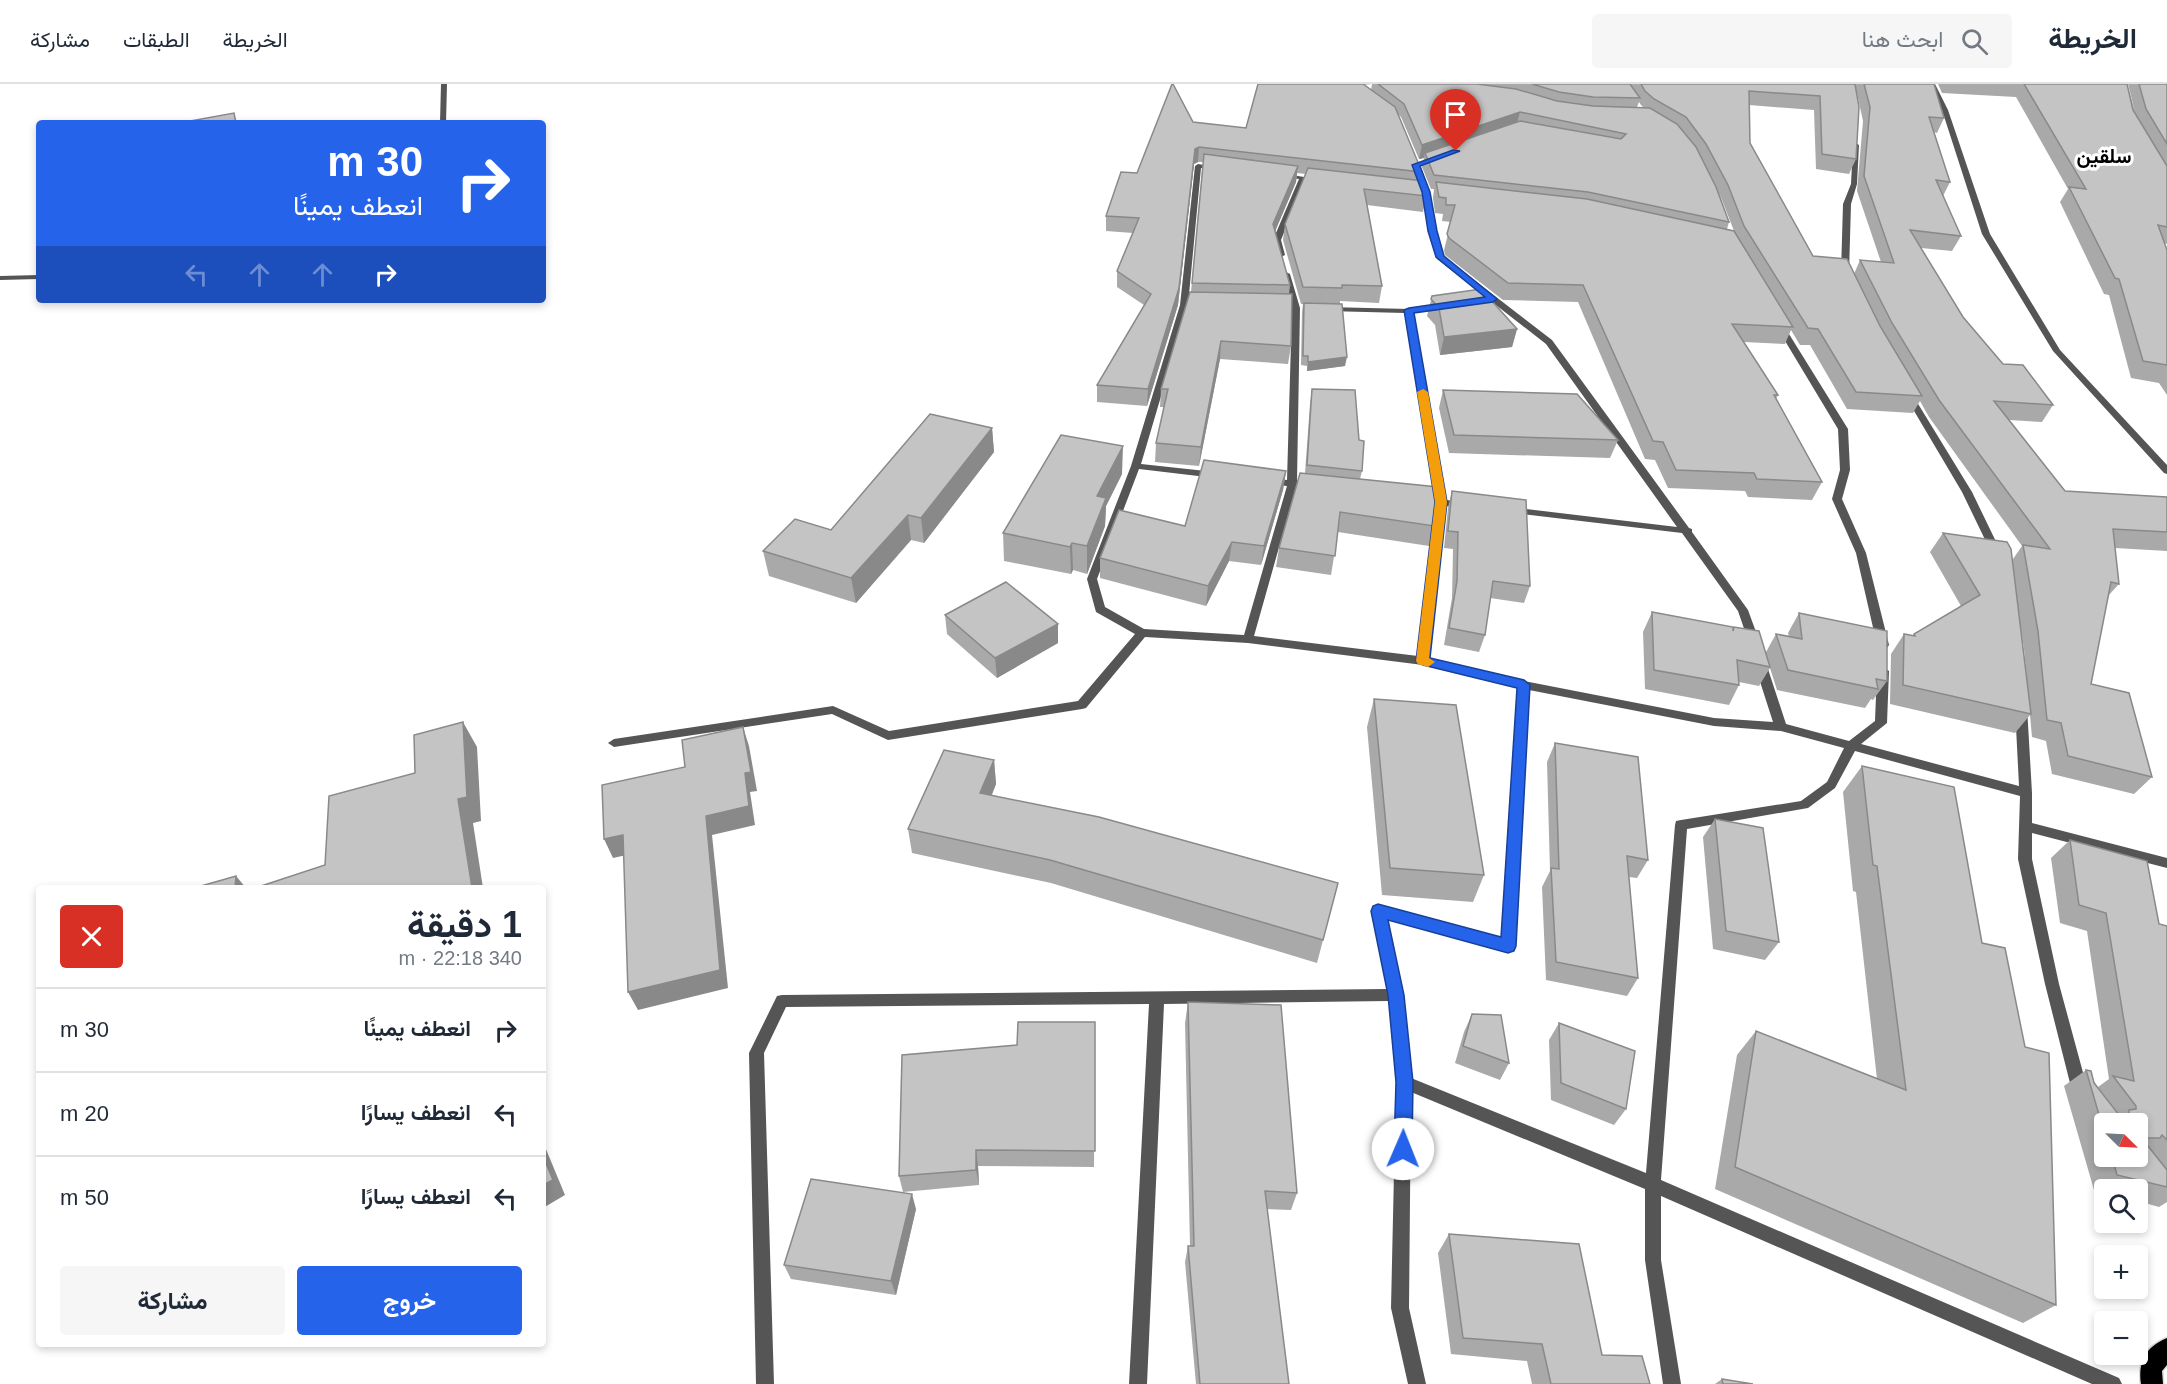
<!DOCTYPE html>
<html lang="ar">
<meta charset="utf-8">
<style>
:root{--surface:#fff;--page:#f6f6f7;--text:#1f2937;--muted:#747a83;--line:#e0e1e3;--accent:#2563eb}
body{margin:0;font-family:Helvetica,Vazirmatn,sans-serif;background:var(--page);color:var(--text);direction:rtl;height:100vh;display:flex;flex-direction:column;font-size:22px;white-space:nowrap}
*{box-sizing:border-box;margin:0}
p{font-size:20px;color:var(--muted)}
.icon{flex:none;width:33px;height:33px;fill:none;stroke:currentColor;stroke-width:2;stroke-linecap:round;stroke-linejoin:round}
.map{position:relative;flex:1;overflow:hidden;direction:ltr}
.drawer{position:absolute;left:36px;top:801px;width:510px;height:462px;display:flex;flex-direction:column;background:var(--surface);border-radius:6px;box-shadow:0 3px 9px #0003;direction:rtl}
.drawer>*{flex:none}
.banner{position:absolute;left:36px;top:36px;width:510px;height:183px;border-radius:6px;box-shadow:0 3px 9px #0003;direction:rtl;background:#2563eb;color:#fff;overflow:hidden}
.needle{width:39px;rotate:114deg}
.buttons{position:absolute;left:2094px;top:1029px;display:grid;gap:12px}
.buttons a{display:grid;place-items:center;width:54px;height:54px;border-radius:6px;background:var(--surface);box-shadow:0 3px 9px #0003;font-size:30px}
.pin{position:absolute;display:grid;place-items:center;width:51px;height:51px;color:#fff;margin:-62px -26px;border-radius:50% 50% 50% 0;rotate:-45deg;box-shadow:0 0 6px #0007}
.pin .icon{rotate:45deg}
.me{position:absolute;width:66px;margin:-33px;rotate:1deg;stroke-linejoin:round;filter:drop-shadow(0 0 4px #0008)}
.turn{display:flex;align-items:center;gap:21px;height:126px;padding:0 24px;font-size:27px}
.turn .icon{width:78px;height:78px;stroke-width:2.5}
.turn b{display:block;font-size:42px;line-height:51px}
.lanes{display:flex;align-items:center;height:57px;padding:0 24px;background:#0003;justify-content:center;gap:30px;direction:ltr}
.lanes .off{opacity:.35}
.round{display:grid;place-items:center;flex:none;width:63px;height:63px;border-radius:6px;background:var(--page)}
.summary{display:flex;align-items:center;justify-content:space-between;height:102px;padding:0 24px}
h1{font-size:36px;font-weight:700;line-height:45px}
.button{display:flex;gap:12px;margin-top:auto;padding:12px 24px}
.button a{flex:1;height:69px;border-radius:6px;background:var(--accent);color:#fff;font-size:24px;font-weight:700;line-height:69px;text-align:center}
.button a+a{background:var(--page);color:var(--text)}
ul{padding:0;list-style:none}
li{display:flex;align-items:center;gap:18px;height:84px;padding:0 24px;border-top:2px solid var(--line)}
li div{flex:1}
li b{display:block;font-size:22px}
li em{font-style:normal}
header{display:flex;align-items:center;gap:36px;box-sizing:border-box;height:84px;padding:0 30px;background:var(--surface);border-bottom:2px solid var(--line)}
header strong{font-size:28px}
nav{display:flex;gap:33px;margin-inline-start:auto;font-size:21px}
.search{width:420px;height:54px;background:var(--page);display:flex;align-items:center;gap:15px;box-sizing:border-box;padding:0 21px;border-radius:6px;color:var(--muted);font-size:22px}
.map>svg:first-child{display:block}
.lines{fill:none;stroke-linecap:round;stroke-linejoin:round}
.primary-casing{stroke:#dbdbdb;stroke-width:3}
.minor{fill:#555;fill-rule:evenodd}
.primary{fill:#000;fill-rule:evenodd}
.wall{fill:#a9a9a9;fill-rule:evenodd}
.shaded-wall{fill:#898989}
.building{fill:#c4c4c4;stroke:#898989;stroke-width:1.5}
.route{fill:#2563eb;stroke:#184099;stroke-width:1.5}
.slow{fill:#f59e0b}
.labels{text-anchor:middle;stroke-width:6;stroke-linejoin:round;paint-order:stroke}
.far-district-label{font-size:20px;font-weight:bold;fill:#000;stroke:#fff}
</style>
<header>
<strong>الخريطة</strong>
<div class="search"><svg class="icon" aria-label="search" viewBox="0 0 24 24"><circle cx="10" cy="10" r="6"/><path d="M15 15l6 6"/></svg>ابحث هنا</div>
<nav><a>الخريطة</a><a>الطبقات</a><a>مشاركة</a></nav>
</header>
<div class="map">
<svg width="2167" height="1300" viewBox="0 0 2167 1300">
<rect width="100%" height="100%" fill="#fff"/>
<g class="lines">
<defs>
<path id="primary" d="M2167,1254V1281L2162,1287L2163,1300H2141C2138,1278 2145,1263 2167,1254Z"/>
</defs>
<use href="#primary" class="primary-casing"/>
<g class="minor">
<polygon points="441,0 447,0 446,39 440,39"/>
<polygon points="1929,0 1935,0 1948,26 1990,150 2060,266 2167,381 2167,390 2164,389 2053,267 1982,150 1942,26"/>
<polygon points="1856,59 1859,61 1857,100 1851,120 1849,189 1845,191 1841,189 1843,120 1851,100 1853,61"/>
<polygon points="1416,78 1419,80 1429,108 1436,147 1443,172 1552,256 1689,444 1692,445 1692,448 1748,526 1760,559 1758,562 1750,562 1738,527 1682,449 1506,428 1506,424 1510,423 1677,443 1546,260 1437,175 1428,147 1423,108 1413,80"/>
<path d="M1198,80L1221,84L1218,86L1201,84L1188,221L1141,380L1215,388L1220,391L1215,394L1139,385L1097,495L1105,523L1144,545L1244,551L1287,402L1268,400L1263,397L1268,394L1287,396L1292,224L1282,190L1286,188L1290,190L1300,224L1297,397L1311,399L1316,402L1311,405L1296,403L1254,552L1418,572L1436,421L1420,419L1415,416L1420,413L1436,415L1405,229L1327,227L1323,225L1327,223L1409,225L1444,220H1447V224L1413,229L1446,416L1466,418L1471,421L1466,424L1446,422L1429,574L1524,597L1714,634L1773,638L1754,579L1760,575L1766,579L1786,640L1849,657L1875,637L1877,587L1883,583L1889,587L1887,639L1861,660L2019,702L2015,623L2021,619L2027,623L2032,709V739L2167,774V784L2032,749V775L2059,900L2088,1007L2085,1012L2080,1014L2075,1012L2072,1007L2045,900L2018,775L2020,712L1855,667L1835,704L1808,724L1687,745L1661,1096L2119,1294L2122,1300H2092L1661,1112V1176L1681,1300H1663L1645,1176V1105L1411,1008L1409,1224L1426,1300H1408L1391,1224L1396,998L1389,917L1164,920L1147,1300H1129L1149,920L786,923L764,969L774,1300H756L749,969L777,912L782,911L1387,905L1371,827L1373,823L1378,821L1502,854L1518,604L1423,581L1248,559L1145,553L1086,624L1082,625L888,656L832,630L614,663L608,659L614,655L833,622L889,647L1078,617L1135,550L1096,528L1087,495L1131,382L1180,221L1195,82ZM1529,606L1714,642L1781,647L1844,664L1827,698L1801,717L1681,736L1676,737L1675,741L1646,1089L1411,994L1403,911L1387,835L1508,868L1513,866L1515,862Z"/>
<polygon points="1280,89 1322,96 1319,98 1305,96 1281,156 1285,171 1281,173 1277,171 1273,156 1299,95 1278,92 1277,91"/>
<polygon points="39,191 39,195 0,196 0,192"/>
<polygon points="1777,240 1784,242 1848,345 1850,386 1842,415 1866,469 1889,561 1887,564 1879,564 1877,561 1856,469 1832,415 1840,386 1838,345 1776,242"/>
<polygon points="1908,307 1912,310 1972,408 2001,468 2000,470 1992,470 1991,468 1962,408 1904,310"/>
</g>
<use href="#primary" class="primary"/>
</g>
<g class="wall">
<path d="M1258,0H1855L1856,75L1849,90L1816,85L1814,26L1749,21L1750,59L1813,172L1854,190L1860,176L1881,178L1857,107L1863,37L1855,0H1935L1934,1L1944,34L1937,49L1934,48L1950,98L1943,112L1961,152L1952,167L1921,164L1963,233L2003,280L2053,321L2042,338L2009,336L2065,407L2167,413V467L2115,464L2119,500L2108,512L2091,600L2152,693L2134,710L2052,690L2046,657L2032,653L2030,631L2015,649L1890,620L1891,570L1904,550L1913,552L1914,550L1961,522L1930,468L1943,449L2013,475L2022,462L1929,333L1920,317L1913,329L1847,325L1810,261H1800L1791,246L1785,260L1744,258L1778,311L1776,315L1822,398L1812,416L1748,413L1745,407L1668,404L1655,376L1645,375L1578,218L1503,216L1445,171L1444,166L1451,138L1442,137L1443,130L1435,129L1433,114L1434,105H1431L1422,83L1424,74L1419,75L1401,33L1398,30L1422,88L1420,96L1426,112L1423,128L1367,121L1382,202L1379,219L1340,217V220L1345,282L1307,287V282L1301,281L1302,228L1303,220H1301L1283,156L1285,140L1306,90L1297,89L1296,98L1275,147L1290,201L1289,210L1291,262L1288,280L1220,275L1199,382L1155,378L1156,359L1164,323H1160L1161,305L1191,208L1203,78H1198L1194,80L1178,221L1147,322L1097,318V301L1144,221L1117,203V187L1133,149L1106,147V132L1137,89L1193,38L1246,44ZM1372,0L1371,6L1364,1ZM1639,18L1641,21L1644,24L1637,23ZM1719,109L1722,116L1734,147L1727,145L1729,138ZM2021,544L2024,565L2027,596Z"/>
<polygon points="1938,0 2127,0 2135,28 2128,0 2167,0 2167,160 2164,159 2167,166 2167,311 2159,299 2131,294 2109,211 2104,210 2060,118 2068,105 2016,13 1942,9"/>
<polygon points="1432,212 1517,245 1512,263 1440,271 1435,241 1427,232"/>
<polygon points="1312,305 1362,387 1360,395 1434,442 1429,462 1338,448 1331,491 1276,483 1279,464 1305,389 1310,320"/>
<polygon points="1443,306 1618,356 1610,374 1449,369 1439,324"/>
<polygon points="992,344 994,368 924,459 911,456 856,519 769,492 763,467 831,446"/>
<polygon points="1286,387 1283,406 1261,481 1229,477 1206,522 1100,494 1100,474 1185,442"/>
<polygon points="1122,390 1106,422 1105,442 1087,490 1073,486 1071,490 1004,477 1003,449"/>
<polygon points="1452,407 1530,502 1524,519 1490,514 1485,551 1479,568 1444,561 1452,514 1453,465 1444,464 1448,424"/>
<polygon points="1652,528 1733,545 1734,543 1766,568 1776,550 1789,553 1788,549 1799,529 1887,597 1873,616 1871,615 1865,624 1777,606 1770,584 1759,602 1739,598 1739,601 1729,621 1645,605 1643,548"/>
<polygon points="945,531 1058,540 1058,559 997,594 947,550"/>
<polygon points="1374,615 1484,791 1473,818 1382,811 1367,643"/>
<polygon points="1555,659 1648,776 1637,794 1629,793 1638,894 1627,912 1546,896 1542,803 1550,787 1547,678"/>
<polygon points="994,676 996,700 992,711 1338,799 1317,879 1051,799 912,769 908,745"/>
<polygon points="1862,682 1982,859 2056,1221 2023,1239 1715,1105 1737,971 1756,947 1877,995 1856,808 1853,807 1843,708"/>
<polygon points="1715,735 1779,858 1765,876 1713,865 1703,753"/>
<path d="M2070,756L2159,840L2167,842V1118L2159,1123L2138,1117V1106H2104V1109L2094,1106L2064,1002L2086,986L2098,1003L2109,995L2087,847L2060,839L2051,774ZM2104,1040L2138,1072H2104Z"/>
<polygon points="1188,918 1297,1109 1291,1126 1267,1125 1289,1300 1196,1300 1185,1178 1188,1162 1190,1162 1185,939"/>
<polygon points="1472,930 1509,979 1500,996 1455,979 1464,948"/>
<polygon points="1095,938 1094,1083 978,1082 979,1101 903,1108 899,1092 1017,961"/>
<polygon points="1559,939 1626,1025 1614,1041 1551,1016 1549,956"/>
<polygon points="916,1125 896,1211 791,1195 784,1181"/>
<polygon points="1449,1150 1602,1271 1650,1300 1532,1300 1527,1277 1451,1270 1438,1169"/>
<polygon points="1722,1295 1753,1300 1715,1300"/>
</g>
<g class="shaded-wall">
<polygon points="1520,28 1516,42 1425,69 1424,74 1419,75 1422,61"/>
<polygon points="1199,63 1198,78 1194,80 1178,221 1147,322 1148,305 1195,65"/>
<polygon points="1298,82 1296,98 1271,157 1273,140"/>
<polygon points="1517,245 1512,263 1440,271 1444,253"/>
<polygon points="1221,257 1220,275 1199,382 1201,363"/>
<polygon points="1347,273 1345,282 1307,287 1308,278"/>
<polygon points="992,344 994,368 924,459 921,434"/>
<polygon points="1123,362 1122,390 1106,422 1105,442 1087,490 1087,462 1097,412"/>
<polygon points="1286,387 1283,406 1261,481 1264,462"/>
<polygon points="908,431 911,456 856,519 851,494"/>
<polygon points="1232,458 1229,477 1206,522 1208,502"/>
<polygon points="1072,459 1073,486 1071,490 1070,463"/>
<polygon points="1058,540 1058,559 997,594 995,574"/>
<polygon points="463,638 477,663 481,737 473,739 483,804 472,804 458,715"/>
<polygon points="743,643 749,662 757,707 750,708 755,741 712,751 728,904 638,926 628,908 706,732 745,689"/>
<polygon points="994,676 996,700 982,733 980,709"/>
<polygon points="623,751 631,770 613,774 604,755"/>
<polygon points="236,792 246,804 235,804"/>
<polygon points="543,1058 565,1111 543,1124"/>
<polygon points="976,1066 978,1082 979,1101 976,1086"/>
<polygon points="912,1110 916,1125 896,1211 891,1197"/>
</g>
<g class="building">
<polygon points="1172,0 1173,0 1193,38 1246,44 1258,0 1363,0 1395,23 1422,88 1199,63 1195,65 1179,204 1148,305 1097,301 1151,210 1117,187 1139,134 1106,132 1121,88 1137,89"/>
<polygon points="1378,0 1477,0 1516,5 1557,17 1593,22 1650,24 1677,40 1696,63 1716,103 1729,138 1588,108 1434,91 1425,69 1520,37 1621,55 1626,50 1520,28 1422,61 1404,20"/>
<polygon points="1532,0 1630,0 1640,14 1593,13 1559,8"/>
<polygon points="1641,0 1855,0 1859,23 1856,75 1822,70 1820,12 1749,7 1750,59 1813,172 1847,175 1880,242 1922,312 1856,308 1818,245 1808,244 1744,142 1728,101 1706,60 1686,33 1654,15 1645,7"/>
<polygon points="1864,0 1934,0 1944,34 1929,33 1950,98 1936,96 1961,152 1910,146 1963,233 2003,280 2023,281 2053,321 1994,317 2065,407 2167,413 2167,448 2113,445 2119,500 2111,498 2091,600 2129,609 2152,693 2068,672 2061,639 2047,636 2038,547 2023,461 2050,465 1939,316 1892,239 1860,176 1894,179 1864,92 1870,23"/>
<polygon points="2024,0 2127,0 2133,26 2167,82 2167,143 2158,141 2167,166 2167,281 2143,277 2119,195 2115,194 2069,103 2086,105"/>
<polygon points="2139,0 2167,0 2167,60 2146,25"/>
<polygon points="234,29 236,39 191,39 190,37"/>
<polygon points="1204,70 1298,82 1273,140 1290,201 1192,199"/>
<polygon points="1308,84 1424,97 1426,112 1364,105 1382,202 1342,201 1342,204 1303,203 1285,140"/>
<polygon points="1436,98 1587,115 1734,147 1793,243 1732,240 1778,311 1774,311 1822,398 1757,395 1754,389 1676,386 1663,358 1653,357 1583,201 1508,199 1449,154 1447,150 1455,121 1446,121 1446,114 1439,113"/>
<polygon points="1481,205 1517,245 1444,253 1439,224 1431,215 1432,212"/>
<polygon points="1190,208 1292,210 1291,262 1221,257 1201,363 1156,359 1168,305 1161,305"/>
<polygon points="1304,219 1342,220 1347,273 1308,278 1308,272 1303,272"/>
<polygon points="1312,305 1355,306 1359,356 1364,357 1362,387 1307,381"/>
<polygon points="1443,306 1577,310 1618,356 1454,351"/>
<polygon points="930,330 992,344 921,434 908,431 851,494 763,467 795,435 831,446"/>
<polygon points="1061,351 1123,362 1097,412 1106,414 1087,462 1072,459 1070,463 1003,449"/>
<polygon points="1204,376 1286,387 1264,462 1232,458 1208,502 1100,474 1119,426 1185,442"/>
<polygon points="1300,389 1438,403 1434,442 1340,428 1335,472 1279,464"/>
<polygon points="1452,407 1526,416 1530,502 1493,497 1485,551 1449,544 1457,497 1458,448 1448,447"/>
<polygon points="1943,449 2007,458 2011,465 2031,630 1903,601 1904,550 1915,552 1914,550 1980,511"/>
<polygon points="1006,498 1058,540 995,574 945,531"/>
<polygon points="1652,528 1733,543 1733,547 1734,543 1759,547 1770,583 1737,576 1739,601 1654,586"/>
<polygon points="1799,529 1887,547 1887,597 1876,595 1878,605 1788,586 1776,550 1802,555"/>
<polygon points="1374,615 1456,621 1484,791 1390,784"/>
<polygon points="463,638 467,713 458,715 472,804 255,804 325,781 329,712 415,689 414,651"/>
<polygon points="743,643 751,688 745,689 749,722 706,732 720,886 628,908 623,751 604,755 602,701 685,683 682,656"/>
<polygon points="1555,659 1638,673 1648,776 1627,772 1638,894 1556,878 1551,784 1559,785"/>
<polygon points="944,666 994,676 980,709 1099,733 1338,799 1323,856 1050,776 908,745"/>
<polygon points="1862,682 1954,703 1982,859 2005,864 2025,963 2049,969 2056,1221 1735,1083 1756,947 1906,1006 1877,782 1873,781"/>
<polygon points="1715,735 1763,744 1779,858 1726,847"/>
<polygon points="2070,756 2147,777 2159,840 2167,842 2167,1056 2162,1051 2160,1054 2146,1054 2144,1057 2167,1086 2167,1103 2117,1091 2112,1072 2138,1072 2138,1040 2104,1040 2104,1048 2086,986 2091,987 2094,999 2119,1031 2126,1034 2129,1032 2129,1026 2136,1025 2136,1022 2113,992 2134,997 2106,829 2079,821"/>
<polygon points="236,792 235,804 194,804"/>
<polygon points="1188,918 1281,921 1297,1109 1265,1107 1289,1300 1200,1300 1188,1162 1194,1162"/>
<polygon points="1472,930 1501,931 1509,979 1463,962"/>
<polygon points="1018,938 1095,938 1095,1067 976,1066 976,1086 899,1092 902,971 1017,961"/>
<polygon points="1559,939 1635,967 1626,1025 1561,999"/>
<polygon points="543,1072 553,1096 543,1101"/>
<polygon points="811,1095 912,1110 891,1197 784,1181"/>
<polygon points="1449,1150 1579,1160 1602,1271 1642,1272 1650,1300 1551,1300 1542,1260 1463,1254"/>
<polygon points="1722,1295 1753,1300 1723,1300"/>
</g>
<polygon class="route" points="1453,66 1460,67 1420,82 1430,108 1437,147 1444,172 1497,215 1493,218 1414,229 1447,418 1430,574 1524,596 1530,601 1516,862 1514,867 1508,869 1388,836 1404,911 1413,998 1412,1065 1409,1072 1403,1074 1397,1072 1394,1065 1396,998 1388,911 1371,827 1373,822 1378,820 1501,853 1517,604 1423,581 1416,577 1435,418 1404,226 1409,224 1485,213 1436,173 1428,147 1422,108 1412,81"/>
<polygon class="slow" points="1423,305 1428,308 1447,418 1429,574 1435,578 1428,583 1418,580 1416,577 1435,418 1417,308"/>
<g class="labels">
<g class="far-district-label">
<text x="2104" y="79">سلقين</text>
</g>
</g>
</svg>
<div class="buttons">
<a><svg class="needle" viewBox="-14 -14 28 28"><path d="M0-13l5 13h-10z" fill="#e53935"/><path d="M0 13l5-13h-10z" fill="#747a83"/></svg></a>
<a><svg class="icon" aria-label="search" viewBox="0 0 24 24"><circle cx="10" cy="10" r="6"/><path d="M15 15l6 6"/></svg></a>
<a>+</a>
<a>−</a>
</div>
<div class="pin" style="left:1456px;top:67px;background:#d93025"><svg class="icon" aria-label="arrive" viewBox="0 0 24 24"><path d="M6 21V4h12l-3 4 3 4H6"/></svg></div>
<svg class="me" style="left:1403px;top:1065px" viewBox="-20 -20 40 40"><circle r="19" fill="#fff"/><path d="M0-13L10 11 0 6-10 11z" fill="#2563eb"/></svg>
<div class="banner">
<div class="turn"><svg class="icon" aria-label="right" viewBox="0 0 24 24"><path d="M7 20v-9h11M14 6l5 5-5 5"/></svg><div><b>30 m</b>انعطف يمينًا</div></div>
<div class="lanes"><svg class="icon off" aria-label="left" viewBox="0 0 24 24"><path d="M17 20v-9H6M10 6l-5 5 5 5"/></svg><svg class="icon off" aria-label="ahead" viewBox="0 0 24 24"><path d="M12 20V5M6 11l6-6 6 6"/></svg><svg class="icon off" aria-label="ahead" viewBox="0 0 24 24"><path d="M12 20V5M6 11l6-6 6 6"/></svg><svg class="icon" aria-label="right" viewBox="0 0 24 24"><path d="M7 20v-9h11M14 6l5 5-5 5"/></svg></div>
</div>
<section class="drawer">
<div class="summary"><div><h1>1 دقيقة</h1><p>340 m · 22:18</p></div><a class="round" style="background:#d93025;color:#fff"><svg class="icon" aria-label="close" viewBox="0 0 24 24"><path d="M6 6l12 12M18 6L6 18"/></svg></a></div>
<ul>
<li><svg class="icon" aria-label="right" viewBox="0 0 24 24"><path d="M7 20v-9h11M14 6l5 5-5 5"/></svg><div><b>انعطف يمينًا</b></div><em>30 m</em></li>
<li><svg class="icon" aria-label="left" viewBox="0 0 24 24"><path d="M17 20v-9H6M10 6l-5 5 5 5"/></svg><div><b>انعطف يسارًا</b></div><em>20 m</em></li>
<li><svg class="icon" aria-label="left" viewBox="0 0 24 24"><path d="M17 20v-9H6M10 6l-5 5 5 5"/></svg><div><b>انعطف يسارًا</b></div><em>50 m</em></li>
</ul>
<div class="button"><a>خروج</a><a>مشاركة</a></div>
</section>
</div>
